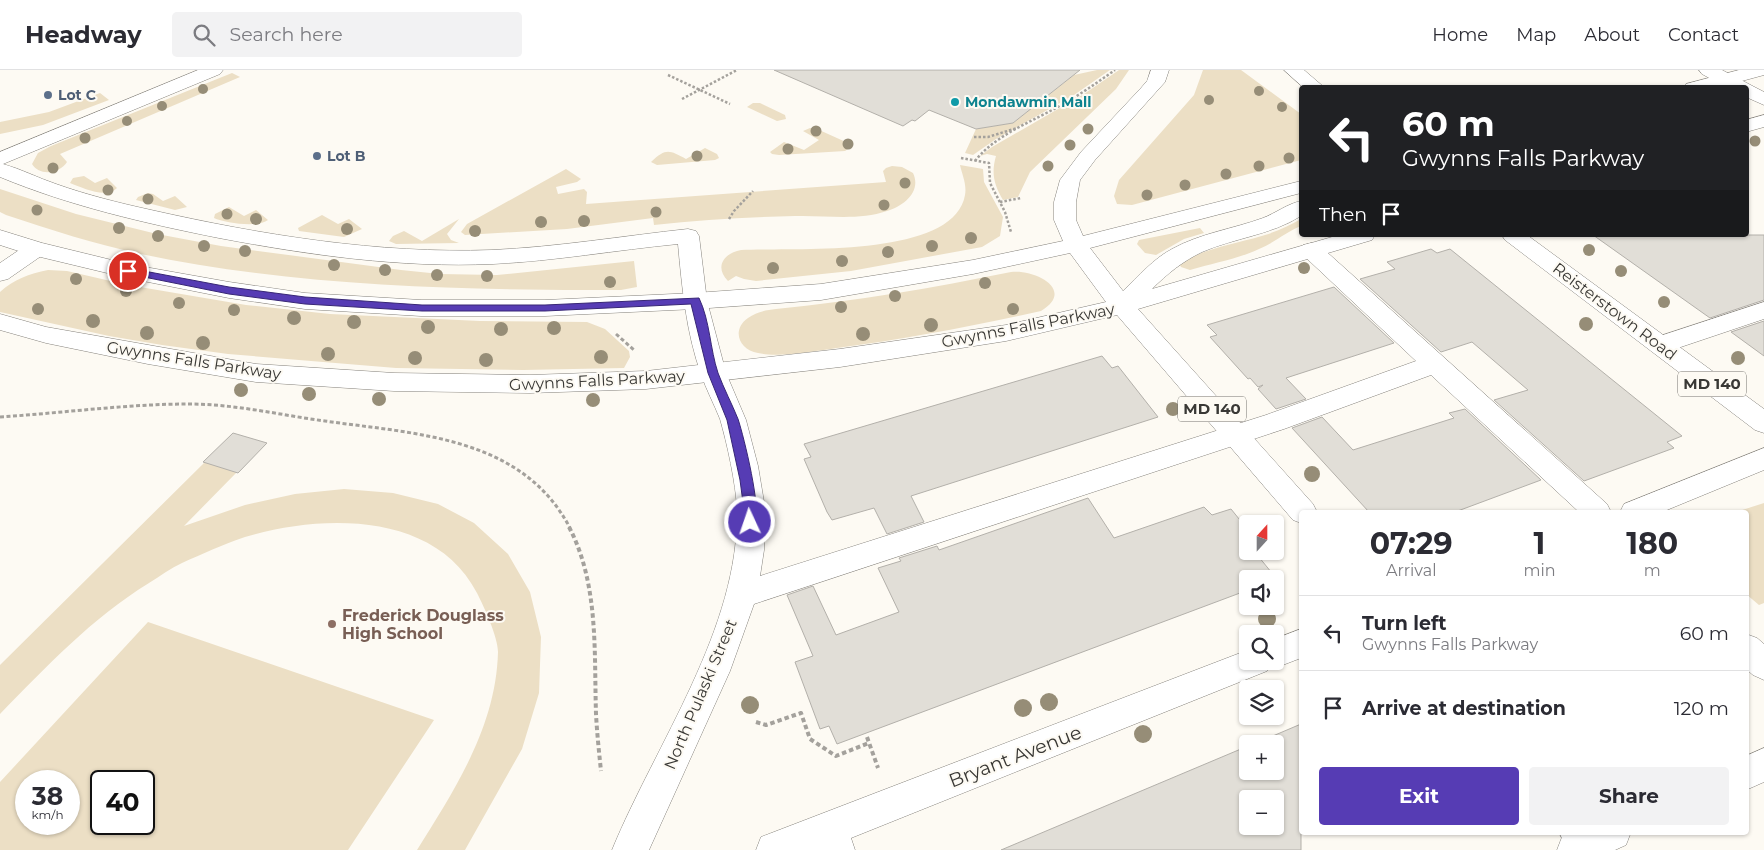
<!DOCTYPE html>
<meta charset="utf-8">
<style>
:root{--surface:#fff;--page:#f2f2f3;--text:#2b2b33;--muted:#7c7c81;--line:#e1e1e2;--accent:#563cb4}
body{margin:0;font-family:Montserrat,sans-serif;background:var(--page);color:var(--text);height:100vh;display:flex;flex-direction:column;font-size:19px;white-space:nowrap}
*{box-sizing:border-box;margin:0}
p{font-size:16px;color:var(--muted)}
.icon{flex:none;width:28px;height:28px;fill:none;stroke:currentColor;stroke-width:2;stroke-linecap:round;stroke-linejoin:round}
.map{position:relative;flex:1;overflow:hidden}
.panel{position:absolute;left:1299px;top:440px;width:450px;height:325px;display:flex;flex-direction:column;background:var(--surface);border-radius:5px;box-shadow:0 1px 4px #0004}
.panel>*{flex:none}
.hud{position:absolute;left:1299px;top:15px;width:450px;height:152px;border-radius:5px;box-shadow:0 1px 4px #0004;background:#202124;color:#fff;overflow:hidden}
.needle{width:32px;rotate:21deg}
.fabs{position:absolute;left:1239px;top:445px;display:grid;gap:10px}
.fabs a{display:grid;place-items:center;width:45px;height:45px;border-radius:5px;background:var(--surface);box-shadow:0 1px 4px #0004;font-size:25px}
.speed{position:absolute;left:15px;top:700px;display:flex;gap:10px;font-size:25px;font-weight:700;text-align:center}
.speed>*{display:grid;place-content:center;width:65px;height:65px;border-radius:50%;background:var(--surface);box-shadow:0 1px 4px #0004;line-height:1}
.speed small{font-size:12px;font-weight:400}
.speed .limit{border:2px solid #111;border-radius:8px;background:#fff;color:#111}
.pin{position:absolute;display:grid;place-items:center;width:42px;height:42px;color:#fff;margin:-21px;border:2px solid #fff;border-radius:50%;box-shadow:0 1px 5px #0007}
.me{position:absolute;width:55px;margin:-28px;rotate:357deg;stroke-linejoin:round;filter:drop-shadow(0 0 4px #0008)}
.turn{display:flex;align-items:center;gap:18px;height:105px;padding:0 20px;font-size:22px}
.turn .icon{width:65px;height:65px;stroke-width:2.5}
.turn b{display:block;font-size:35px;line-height:42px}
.then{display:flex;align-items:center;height:48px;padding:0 20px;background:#0003;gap:10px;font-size:19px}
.eta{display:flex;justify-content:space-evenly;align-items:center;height:85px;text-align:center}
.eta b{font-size:30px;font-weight:700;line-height:35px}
.cta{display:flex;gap:10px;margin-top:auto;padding:10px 20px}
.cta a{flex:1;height:58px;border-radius:5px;background:var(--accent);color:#fff;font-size:20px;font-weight:700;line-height:58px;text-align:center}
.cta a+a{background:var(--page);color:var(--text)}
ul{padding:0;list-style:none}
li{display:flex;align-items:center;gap:15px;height:75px;padding:0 20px;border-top:1px solid var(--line)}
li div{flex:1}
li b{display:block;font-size:19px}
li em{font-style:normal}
header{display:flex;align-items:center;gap:30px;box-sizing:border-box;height:70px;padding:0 25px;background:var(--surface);border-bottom:1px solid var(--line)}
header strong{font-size:24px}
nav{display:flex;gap:28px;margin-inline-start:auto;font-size:18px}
.search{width:350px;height:45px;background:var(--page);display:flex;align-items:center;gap:12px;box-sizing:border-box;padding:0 18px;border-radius:5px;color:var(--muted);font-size:19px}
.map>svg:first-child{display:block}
.green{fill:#ecdfc5;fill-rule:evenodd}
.building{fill:#e1ded7;stroke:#b3b0aa;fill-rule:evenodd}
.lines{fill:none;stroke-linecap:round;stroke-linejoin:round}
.minor-casing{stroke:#85827c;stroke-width:1}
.major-casing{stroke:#85827c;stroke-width:1}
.path-far2{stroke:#a4a19c;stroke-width:2.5;stroke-dasharray:2.5 2;stroke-linecap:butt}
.path-far1{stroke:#a4a19c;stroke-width:3;stroke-dasharray:4 2.5;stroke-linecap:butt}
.path{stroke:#a4a19c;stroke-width:4;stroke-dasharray:4.5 3;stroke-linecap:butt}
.minor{fill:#fff;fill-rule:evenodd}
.major{fill:#fff;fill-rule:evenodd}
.tree{fill:#968d77}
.route{fill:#563cb4;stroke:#382775}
.service-dot{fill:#5c6f8a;stroke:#fdfaf3;stroke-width:2}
.culture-dot{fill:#0f9aa8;stroke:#fdfaf3;stroke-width:2}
.education-dot{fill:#8d6e63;stroke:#fdfaf3;stroke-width:2}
.labels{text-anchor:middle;stroke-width:4;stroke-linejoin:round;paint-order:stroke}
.far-service-label{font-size:14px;font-weight:bold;fill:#4e5e75;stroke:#fdfaf3;text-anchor:start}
.far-culture-label{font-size:14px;font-weight:bold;fill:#0d838f;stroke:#fdfaf3;text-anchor:start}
.shield{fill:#fdfaf3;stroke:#74726e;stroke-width:1}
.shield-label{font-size:15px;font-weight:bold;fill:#393835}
.street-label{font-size:16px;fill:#393835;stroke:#fdfaf3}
.education-label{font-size:16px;font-weight:bold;fill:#785e54;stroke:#fdfaf3;text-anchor:start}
.near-street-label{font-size:19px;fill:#393835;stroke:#fdfaf3}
</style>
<header>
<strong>Headway</strong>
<div class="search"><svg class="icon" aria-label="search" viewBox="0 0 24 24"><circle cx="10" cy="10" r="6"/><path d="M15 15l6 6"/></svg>Search here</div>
<nav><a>Home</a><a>Map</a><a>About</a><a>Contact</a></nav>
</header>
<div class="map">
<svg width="1764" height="780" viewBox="0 0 1764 780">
<rect width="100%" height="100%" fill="#fdfaf3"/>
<g class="green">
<polygon points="1097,0 1110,0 1074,25 996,69 973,85 965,83 976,59 1013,53 1074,5"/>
<path d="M1119,0H1129L1116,19L1030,102L1018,127L1003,130C994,115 991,103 996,86L987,84L980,86L992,77L1084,24Z"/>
<polygon points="1203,0 1241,0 1301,44 1301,90 1132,135 1117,134 1114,126 1119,110 1194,25"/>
<path d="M232,3L240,7L60,84L67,92C60,103 40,107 32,94L38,83L51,76Z"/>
<polygon points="100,23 109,30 43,55 0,64 0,52 49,42"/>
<polygon points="753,33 760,33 785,45 786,49 777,51 747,37"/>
<polygon points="810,58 817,59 848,73 851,77 845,81 779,85 772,84 770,82 784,72 804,80 819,70 803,61"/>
<path d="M705,78L717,84L719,88L715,90L657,95L651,92C666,78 669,80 686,89Z"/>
<path d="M960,95L983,99L984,112L1003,147L1000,166L982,177L851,201L756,211L744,209L736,206L728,211C714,197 724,183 741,180C789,177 954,190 965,125C967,115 962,104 960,95Z"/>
<path d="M892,96L902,97L913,103C922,122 903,136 887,141C858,151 825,145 795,146C748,147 701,150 654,155L653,148L567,159L465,165L461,162L467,154L566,99L581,109L577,112L556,117L558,124L584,119L587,122L586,134L886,112L883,101L886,98Z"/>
<path d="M84,106L95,113L107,108L117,118C106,129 83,118 70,113L73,108Z"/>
<path d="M0,119L76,144L157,164L221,176L401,200L440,204L497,205L634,191L637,217L621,220C460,220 299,217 141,184C95,174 51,160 6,145L0,142Z"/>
<polygon points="148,123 153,124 163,131 175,126 187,137 175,140 136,130 138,127"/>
<path d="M229,137L244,146L256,140L268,150C258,158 225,153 214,148L215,144Z"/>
<polygon points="322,145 338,154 349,149 362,159 344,167 299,161 298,158"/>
<polygon points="459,149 447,164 451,170 459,173 396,174 389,171 393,166 404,161 422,171"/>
<path d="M1301,149V156C1286,162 1274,173 1259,179C1238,189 1213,193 1190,200L1181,197L1180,195C1195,180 1244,172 1265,165C1278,161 1290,155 1301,149Z"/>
<polygon points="1200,158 1204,163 1184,169 1156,185 1145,183 1137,174 1139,170"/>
<path d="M48,200L67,201L128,215L246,235L330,244L480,251L587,252L605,259L629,281L630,287L624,298L523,300L396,298L311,291L228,284L162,275L109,266L0,242V222C14,209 29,204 48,200Z"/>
<path d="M1011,202C1035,199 1076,220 1041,241C973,256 906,269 837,278C816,281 778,288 758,283C739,280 731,260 748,248C756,242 766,240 776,239C857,231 932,218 1011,202Z"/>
<path d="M205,392L237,402L184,456L245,435L295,424L344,419L393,423L438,434L474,453L508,484L530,522L541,567L539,623L522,679L465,780H417C455,719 496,657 498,582C498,567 484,537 477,523C435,441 321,444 245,467C224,474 202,484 182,493C171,498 160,506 149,513C91,549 48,595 0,644V595Z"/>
<polygon points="1764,433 1764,533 1759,535 1746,524 1746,442 1736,442"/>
<path d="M148,552L434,650L348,780H0V712ZM69,711V754H26V711ZM101,711H144V754H101Z"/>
</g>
<g class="building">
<polygon points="774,0 1080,0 1013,53 976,59 929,40 915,51 912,50 903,56"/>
<polygon points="1593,165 1764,165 1764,230 1710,248"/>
<polygon points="1431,179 1437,183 1450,179 1682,366 1667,372 1674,378 1584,411 1494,330 1528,320 1472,272 1441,282 1360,209 1395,199 1387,192"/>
<polygon points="1334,217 1394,273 1286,308 1306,329 1276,339 1258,319 1263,315 1258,317 1250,308 1248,309 1210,267 1217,265 1207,255"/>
<polygon points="1764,251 1764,286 1731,262"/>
<polygon points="1102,286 1112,298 1118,296 1158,347 911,426 924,452 887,464 874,438 832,450 827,442 804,389 811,387 804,374"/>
<polygon points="1465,339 1541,410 1455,442 1369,442 1292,358 1322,347 1353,380 1454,348 1449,343"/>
<polygon points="233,363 267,373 238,403 203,392"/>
<polygon points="1088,428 1114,468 1204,437 1212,445 1231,439 1248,460 1248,481 1254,481 1276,508 1248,509 1248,520 837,674 829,656 820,659 795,592 813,586 787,525 813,516 836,565 899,542 878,498 901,491 899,488 937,476 939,480"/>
<path d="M1301,654V780H1001L1248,676V701H1275V674H1254ZM1248,729H1275V756H1248Z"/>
</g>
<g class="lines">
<defs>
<g id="minor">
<path d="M198,0H223L220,4L3,94C21,99 38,108 56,114C87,125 119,133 151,140C262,165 378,184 492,180C558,177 623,166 688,159L696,161L699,166L707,231L726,303L746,350L758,396L765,438L764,480L760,506L1266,345L1416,291L1303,185L1300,180L1303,175L1311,173L1319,175L1607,434L1611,442H1579L1431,305L1284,359L754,534L730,601L649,780H612C656,673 740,558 737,439C736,414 727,373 720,349C714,334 706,319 701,304C686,262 682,217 678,174C616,180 555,191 493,194C401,198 309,185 219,168C144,153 70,136 0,107V82Z"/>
<polygon points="1699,0 1722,0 1764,22 1764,35 1746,27 1746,18 1727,18 1702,4"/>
<polygon points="36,172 44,174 47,179 44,184 8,209 0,211 0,193 28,174"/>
<polygon points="1764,232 1764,249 1660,284 1651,281 1648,275 1651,269"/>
<polygon points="1764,378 1764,400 1662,442 1620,442 1624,434"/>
<polygon points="1301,559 1301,588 1275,598 1270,596 1267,601 851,768 855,780 756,780 761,767 774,762 1248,580 1248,591 1275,591 1275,569"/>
<polygon points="1746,564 1757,568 1764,574 1764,610 1753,605 1746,599"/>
<polygon points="1764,678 1764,712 1746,720 1746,686"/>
<polygon points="1572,762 1631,762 1626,775 1615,780 1557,780 1562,767"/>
</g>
<g id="major">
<path d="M1151,0H1169L1165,12L1095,90L1080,110L1076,132V150L1083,166L1301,111V123L1090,178L1123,221C1139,206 1153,189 1172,179C1201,163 1233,159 1263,148C1276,143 1287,134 1301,131V146C1271,165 1234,168 1202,182C1183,191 1167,204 1152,219L1339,165H1375L1372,170L1138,239L1313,434L1317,442H1301V453L1293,450L1117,245L1006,271L840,297L646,319L530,323L394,321L256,312L148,294L46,273L0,260V244L46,257L256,294L394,303L530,305L646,301L840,279L1006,255L1106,232L1070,183L973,204L821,230L695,239L545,246H421L305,239L229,228L128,208L28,184L0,175V160L42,173L128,194L229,212L305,223L421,230H545L695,223L821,214L973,190L1063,171L1054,150V132L1060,110L1081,82L1141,18L1147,11Z"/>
<polygon points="1284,0 1304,0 1325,18 1304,18"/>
<polygon points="1739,0 1764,0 1764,5 1716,18 1684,18 1686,14"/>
<polygon points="1764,45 1764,57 1746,62 1746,50"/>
<polygon points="1502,165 1527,165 1764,339 1764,363 1755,360 1505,170"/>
<polygon points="1559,762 1601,762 1610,780 1568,780"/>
</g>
</defs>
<use href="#minor" class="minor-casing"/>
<use href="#major" class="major-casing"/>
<g class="path-far2">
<polyline points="668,5 730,34"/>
<polyline points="682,29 737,0"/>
<polyline points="974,67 988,67 1017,58"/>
<polyline points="961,88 989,93 990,113 1005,142 1011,162"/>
<path d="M975,91C996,64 1034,51 1063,34C1081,24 1098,12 1115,0"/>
<polyline points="1000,132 1021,128"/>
<polyline points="729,149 734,141 753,121"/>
</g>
<g class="path-far1">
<polyline points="616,264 634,280"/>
<path d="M0,347C63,343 126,334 189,334C235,334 280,345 325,351C415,364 522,366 570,458"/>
</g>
<g class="path">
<path d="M569,457C599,514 594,582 596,644C597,663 599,682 601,701"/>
<polyline points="756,652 766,655 801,643 810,669 836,686 869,673"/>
<polyline points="867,667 878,698"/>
</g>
<use href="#minor" class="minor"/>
<use href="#major" class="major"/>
</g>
<g class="tree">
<circle cx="203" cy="19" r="5"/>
<circle cx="1259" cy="21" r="5"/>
<circle cx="1209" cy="30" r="5"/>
<circle cx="162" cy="36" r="5"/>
<circle cx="1282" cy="37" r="5"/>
<circle cx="127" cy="51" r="5"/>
<circle cx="1088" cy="59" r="5.5"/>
<circle cx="816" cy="61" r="5.5"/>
<circle cx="85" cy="68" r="5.5"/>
<circle cx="1755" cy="71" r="5.5"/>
<circle cx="848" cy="74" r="5.5"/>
<circle cx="1070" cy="75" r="5.5"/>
<circle cx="788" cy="79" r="5.5"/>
<circle cx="697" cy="86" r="5.5"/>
<circle cx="1289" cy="88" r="5.5"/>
<circle cx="1048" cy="96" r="5.5"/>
<circle cx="1259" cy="96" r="5.5"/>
<circle cx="53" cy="98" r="5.5"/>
<circle cx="1226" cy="104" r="5.5"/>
<circle cx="905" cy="113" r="5.5"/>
<circle cx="1185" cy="115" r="5.5"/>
<circle cx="108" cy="120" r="5.5"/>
<circle cx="1147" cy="125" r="5.5"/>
<circle cx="148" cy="129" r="5.5"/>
<circle cx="884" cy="135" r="5.5"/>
<circle cx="37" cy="140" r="5.5"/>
<circle cx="656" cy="142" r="5.5"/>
<circle cx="227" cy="144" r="5.5"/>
<circle cx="256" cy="149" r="6"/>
<circle cx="584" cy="151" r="6"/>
<circle cx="541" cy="152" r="6"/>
<circle cx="119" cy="158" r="6"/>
<circle cx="347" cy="159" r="6"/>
<circle cx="475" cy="161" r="6"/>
<circle cx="158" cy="166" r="6"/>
<circle cx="971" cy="168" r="6"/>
<circle cx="204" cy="176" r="6"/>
<circle cx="932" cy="176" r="6"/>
<circle cx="1589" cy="180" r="6"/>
<circle cx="245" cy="181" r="6"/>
<circle cx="888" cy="182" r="6"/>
<circle cx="842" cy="191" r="6"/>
<circle cx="334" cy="195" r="6"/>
<circle cx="773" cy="198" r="6"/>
<circle cx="1304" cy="198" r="6"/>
<circle cx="385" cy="200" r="6"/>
<circle cx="1621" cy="201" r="6"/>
<circle cx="437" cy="205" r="6"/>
<circle cx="487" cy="206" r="6"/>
<circle cx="76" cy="209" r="6"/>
<circle cx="610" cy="212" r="6"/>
<circle cx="985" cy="213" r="6"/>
<circle cx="126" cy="221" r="6"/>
<circle cx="895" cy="226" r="6"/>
<circle cx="1664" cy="232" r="6"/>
<circle cx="179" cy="233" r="6"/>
<circle cx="841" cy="237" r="6"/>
<circle cx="38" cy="239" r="6"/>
<circle cx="1013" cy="239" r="6"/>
<circle cx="234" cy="240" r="6"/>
<circle cx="294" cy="248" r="7"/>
<circle cx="93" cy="251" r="7"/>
<circle cx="354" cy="252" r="7"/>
<circle cx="1586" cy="254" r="7"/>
<circle cx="931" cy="255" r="7"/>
<circle cx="428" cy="257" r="7"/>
<circle cx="554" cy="258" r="7"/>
<circle cx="501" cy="259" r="7"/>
<circle cx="147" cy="263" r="7"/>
<circle cx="863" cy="264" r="7"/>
<circle cx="203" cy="273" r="7"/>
<circle cx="328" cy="284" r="7"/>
<circle cx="601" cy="287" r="7"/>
<circle cx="415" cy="288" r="7"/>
<circle cx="1738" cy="288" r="7"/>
<circle cx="486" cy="290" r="7"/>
<circle cx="241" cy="320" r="7"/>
<circle cx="309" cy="324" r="7"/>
<circle cx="379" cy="329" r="7"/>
<circle cx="593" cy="330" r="7"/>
<circle cx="1173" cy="339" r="7"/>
<circle cx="1312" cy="404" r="8"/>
<circle cx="1267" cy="549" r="9"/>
<circle cx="1049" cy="632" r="9"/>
<circle cx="750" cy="635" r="9"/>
<circle cx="1023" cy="638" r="9"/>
<circle cx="1143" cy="664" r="9"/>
</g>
<path class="route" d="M128,198L229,217L305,227L422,235H545L699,228C710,251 710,279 718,303C724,319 732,334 738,349C744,367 762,441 755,455H746L740,410L727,350L708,303L691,234L545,241H422L305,234L229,224L124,203V199Z"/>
<g class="service-dot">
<circle cx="48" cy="25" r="5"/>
<circle cx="317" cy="86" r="5"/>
</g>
<circle class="culture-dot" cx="955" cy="32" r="5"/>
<circle class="education-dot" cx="332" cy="554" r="5"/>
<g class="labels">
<g class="far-service-label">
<text x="58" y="30">Lot C</text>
<text x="327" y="91">Lot B</text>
</g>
<g class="far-culture-label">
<text x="965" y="37">Mondawmin Mall</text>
</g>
<g class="shield">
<rect x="1678" y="301.5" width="68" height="25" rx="4"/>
<rect x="1178" y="326.5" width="68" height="25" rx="4"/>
</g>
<g class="shield-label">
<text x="1712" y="319">MD 140</text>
<text x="1212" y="344">MD 140</text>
</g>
<g class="street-label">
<text transform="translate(1615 241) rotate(37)" y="6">Reisterstown Road</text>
<text transform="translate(1028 255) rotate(-11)" y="6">Gwynns Falls Parkway</text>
<text transform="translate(194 290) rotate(9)" y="6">Gwynns Falls Parkway</text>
<text transform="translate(597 310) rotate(-3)" y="6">Gwynns Falls Parkway</text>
<text transform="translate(700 624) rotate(-67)" y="6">North Pulaski Street</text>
</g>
<g class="education-label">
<text x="342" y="551">Frederick Douglass<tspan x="342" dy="18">High School</tspan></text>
</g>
<g class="near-street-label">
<text transform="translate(1015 686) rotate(-21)" y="7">Bryant Avenue</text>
</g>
</g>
</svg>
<div class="fabs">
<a><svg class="needle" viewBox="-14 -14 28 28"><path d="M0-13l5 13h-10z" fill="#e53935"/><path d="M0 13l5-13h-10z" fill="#7c7c81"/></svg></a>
<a><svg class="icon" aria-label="sound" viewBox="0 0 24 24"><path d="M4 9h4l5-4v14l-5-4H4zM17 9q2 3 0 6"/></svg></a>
<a><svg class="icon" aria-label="search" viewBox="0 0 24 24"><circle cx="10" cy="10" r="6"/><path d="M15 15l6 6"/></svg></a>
<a><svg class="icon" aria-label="layers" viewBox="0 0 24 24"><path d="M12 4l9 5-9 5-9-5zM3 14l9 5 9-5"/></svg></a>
<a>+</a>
<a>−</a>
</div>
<div class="speed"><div>38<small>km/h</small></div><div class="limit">40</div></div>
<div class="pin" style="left:128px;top:201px;background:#d93025"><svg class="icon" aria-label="arrive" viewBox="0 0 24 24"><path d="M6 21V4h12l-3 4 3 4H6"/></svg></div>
<svg class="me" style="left:750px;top:452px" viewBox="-20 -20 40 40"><circle r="17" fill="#563cb4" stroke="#fff" stroke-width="3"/><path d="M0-11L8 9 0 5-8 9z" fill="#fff"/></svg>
<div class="hud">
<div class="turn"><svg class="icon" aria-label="left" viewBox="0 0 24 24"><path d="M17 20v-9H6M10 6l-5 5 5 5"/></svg><div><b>60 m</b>Gwynns Falls Parkway</div></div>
<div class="then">Then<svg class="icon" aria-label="arrive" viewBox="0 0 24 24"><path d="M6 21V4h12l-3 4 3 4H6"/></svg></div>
</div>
<section class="panel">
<div class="eta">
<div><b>07:29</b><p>Arrival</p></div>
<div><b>1</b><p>min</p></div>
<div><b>180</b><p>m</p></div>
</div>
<ul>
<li><svg class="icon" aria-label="left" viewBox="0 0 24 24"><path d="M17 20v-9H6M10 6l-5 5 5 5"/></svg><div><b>Turn left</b><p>Gwynns Falls Parkway</p></div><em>60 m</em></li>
<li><svg class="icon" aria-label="arrive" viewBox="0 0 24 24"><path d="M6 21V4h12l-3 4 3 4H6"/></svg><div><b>Arrive at destination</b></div><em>120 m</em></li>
</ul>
<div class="cta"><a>Exit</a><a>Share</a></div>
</section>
</div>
